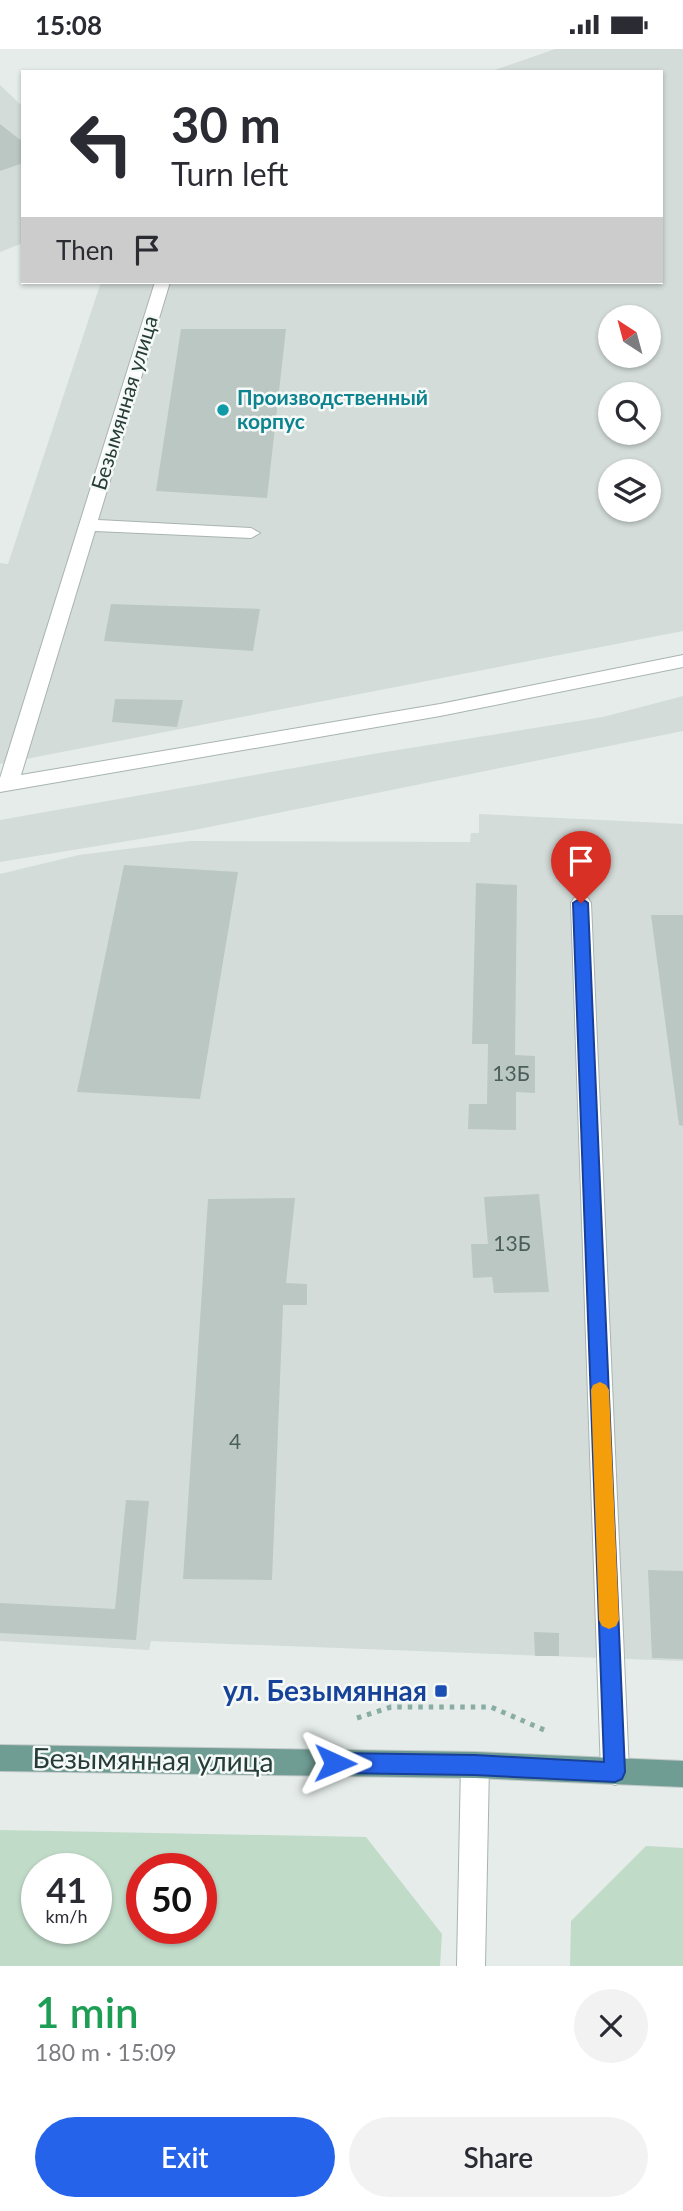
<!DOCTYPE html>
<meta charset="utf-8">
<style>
:root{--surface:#fff;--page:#f2f2f3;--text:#2b2b33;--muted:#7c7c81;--accent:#2563eb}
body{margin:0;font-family:Lato,sans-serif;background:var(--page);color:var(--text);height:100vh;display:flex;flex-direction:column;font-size:26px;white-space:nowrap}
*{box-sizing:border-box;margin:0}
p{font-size:23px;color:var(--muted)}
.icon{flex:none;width:38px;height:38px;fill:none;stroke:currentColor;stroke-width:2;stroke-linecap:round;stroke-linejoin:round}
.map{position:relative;height:1917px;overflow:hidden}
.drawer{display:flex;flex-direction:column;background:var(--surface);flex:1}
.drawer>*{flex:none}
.guide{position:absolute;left:21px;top:21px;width:642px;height:214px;border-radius:0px;box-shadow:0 2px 5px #0004;background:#fff;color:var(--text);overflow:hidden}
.needle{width:46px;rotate:324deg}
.buttons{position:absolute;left:598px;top:256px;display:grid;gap:14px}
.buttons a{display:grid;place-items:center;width:63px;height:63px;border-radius:50%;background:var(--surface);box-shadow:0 2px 5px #0004;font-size:35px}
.speed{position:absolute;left:21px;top:1804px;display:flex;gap:14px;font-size:35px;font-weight:700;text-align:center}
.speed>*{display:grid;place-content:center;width:91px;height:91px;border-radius:50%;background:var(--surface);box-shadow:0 2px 5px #0004;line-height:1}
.speed small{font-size:18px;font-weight:400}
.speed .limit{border:10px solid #d22;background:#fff;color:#111}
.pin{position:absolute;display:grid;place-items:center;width:60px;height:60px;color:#fff;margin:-72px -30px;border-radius:50% 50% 50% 0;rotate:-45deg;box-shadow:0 0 7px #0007}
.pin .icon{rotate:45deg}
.me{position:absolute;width:77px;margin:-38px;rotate:91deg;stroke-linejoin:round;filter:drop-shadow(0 0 5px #0008)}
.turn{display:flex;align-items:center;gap:24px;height:147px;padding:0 35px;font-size:32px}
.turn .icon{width:91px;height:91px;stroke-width:2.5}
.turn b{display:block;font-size:49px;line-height:60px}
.then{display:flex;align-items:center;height:66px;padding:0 35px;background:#0003;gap:14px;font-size:26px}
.round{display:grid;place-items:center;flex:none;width:74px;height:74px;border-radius:37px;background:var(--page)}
.headline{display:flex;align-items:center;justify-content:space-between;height:119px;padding:0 35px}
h1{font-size:42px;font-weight:600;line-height:52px;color:#1e9e55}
.action{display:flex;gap:14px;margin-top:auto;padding:14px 35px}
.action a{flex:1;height:80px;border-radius:42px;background:var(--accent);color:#fff;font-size:28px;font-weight:600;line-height:80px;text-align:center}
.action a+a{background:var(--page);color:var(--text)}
.status{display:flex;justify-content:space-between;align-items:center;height:49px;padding:0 35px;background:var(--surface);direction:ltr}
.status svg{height:19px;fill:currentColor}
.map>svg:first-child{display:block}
.built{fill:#d3dcd9;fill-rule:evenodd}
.green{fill:#c1dbc9;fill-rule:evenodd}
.building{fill:#bbc7c3}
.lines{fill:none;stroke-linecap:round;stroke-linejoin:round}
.minor-casing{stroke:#a8b4b0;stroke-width:2}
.major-casing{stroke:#c2c8c7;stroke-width:2}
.path{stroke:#89aca3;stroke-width:5;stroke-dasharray:4.5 6;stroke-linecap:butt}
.minor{fill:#fff;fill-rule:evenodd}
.major{fill:#6f9c93;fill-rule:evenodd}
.route{fill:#2563eb;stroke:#184099;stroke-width:2}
.slow{fill:#f59e0b}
.culture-dot{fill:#0f9aa8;stroke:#f5f9f7;stroke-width:2.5}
.transit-dot{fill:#1a4fb4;stroke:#f5f9f7;stroke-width:2.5}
.labels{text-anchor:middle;stroke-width:5;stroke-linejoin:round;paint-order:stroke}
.far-culture-label{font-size:21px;font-weight:bold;fill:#0d838f;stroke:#f5f9f7;text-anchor:start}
.far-street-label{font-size:21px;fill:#263c37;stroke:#f5f9f7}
.number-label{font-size:21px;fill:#4b5f5a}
.near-transit-label{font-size:28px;font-weight:bold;fill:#164399;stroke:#f5f9f7;text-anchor:end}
.near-street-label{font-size:28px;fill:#263c37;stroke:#f5f9f7}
</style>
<div class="status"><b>15:08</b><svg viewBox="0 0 49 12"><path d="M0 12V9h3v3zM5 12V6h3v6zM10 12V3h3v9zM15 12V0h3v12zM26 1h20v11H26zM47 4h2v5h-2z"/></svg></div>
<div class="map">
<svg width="683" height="1917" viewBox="0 0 683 1917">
<rect width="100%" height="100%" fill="#e5ece9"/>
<g class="built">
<path d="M555,0H683V582L0,715V514L8,515L101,233H662V23H489ZM611,268H649V306H611ZM611,345H649V383H611ZM611,422H649V460H611Z"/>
<polygon points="0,36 23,58 23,194 0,203"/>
<polygon points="683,647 683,682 194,781 0,813 0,771 379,704 603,668"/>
<polygon points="479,765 683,775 683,1612 151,1592 149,1601 0,1592 0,825 79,806 190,792 470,793 471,784 479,784"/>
</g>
<g class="green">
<path d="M0,1781L366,1788L442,1885L440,1917H0ZM37,1820H96V1880H37ZM142,1820H201V1880H142Z"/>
<polygon points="646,1797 683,1799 683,1917 570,1917 571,1872"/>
</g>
<g class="building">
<polygon points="0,75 23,93 23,114 0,122"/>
<polygon points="181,280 286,280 267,449 156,442"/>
<polygon points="111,555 260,560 253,602 104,592"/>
<polygon points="115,650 183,651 177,678 112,673"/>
<polygon points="124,816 238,823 200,1050 77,1043"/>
<polygon points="476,834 517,836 515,1006 535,1007 535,1044 516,1043 516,1081 468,1080 469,1055 487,1055 488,995 472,995"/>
<polygon points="651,866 683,866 683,1077 679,1076"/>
<polygon points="539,1145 549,1243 494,1244 492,1228 473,1229 471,1195 488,1195 484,1148"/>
<polygon points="295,1149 286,1234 307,1235 307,1256 283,1256 272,1531 183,1530 208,1150"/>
<polygon points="126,1451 149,1452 136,1591 0,1584 0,1554 115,1560"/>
<polygon points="648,1521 683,1522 683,1610 652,1609"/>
<polygon points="534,1583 559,1584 559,1607 535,1607"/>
</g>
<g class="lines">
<defs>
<g id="minor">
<polygon points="155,233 170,233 98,471 251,479 260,484 251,489 95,482 21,726 440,655 683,606 683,618 440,667 0,743 0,729"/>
<polygon points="581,847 588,849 591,854 629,1723 625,1732 615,1736 605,1732 601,1723 571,854 574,849"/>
<polygon points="475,1703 485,1707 489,1716 485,1917 457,1917 461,1716 465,1707"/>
</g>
<polygon id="major" points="0,1696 475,1703 683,1712 683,1738 475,1729 0,1722"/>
</defs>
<use href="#minor" class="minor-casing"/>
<use href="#major" class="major-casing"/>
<polyline class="path" points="357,1669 391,1658 491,1658 549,1683"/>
<use href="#minor" class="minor"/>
<use href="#major" class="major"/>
</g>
<polygon class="route" points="581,849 588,854 625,1723 622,1730 615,1733 475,1726 335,1724 328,1721 325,1714 328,1707 335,1704 475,1706 604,1713 573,854"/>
<polygon class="slow" points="600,1333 606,1336 609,1341 619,1571 616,1577 609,1580 602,1577 599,1571 591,1341 593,1336"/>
<circle class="culture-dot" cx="223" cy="361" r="7"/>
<rect class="transit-dot" x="434" y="1635" width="14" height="14" rx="3.5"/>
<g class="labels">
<g class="far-culture-label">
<text x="237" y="356">Производственный<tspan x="237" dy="24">корпус</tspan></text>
</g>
<g class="far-street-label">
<text transform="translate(125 354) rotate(-73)" y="7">Безымянная улица</text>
</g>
<g class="number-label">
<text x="511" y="1032">13Б</text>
<text x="512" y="1202">13Б</text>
<text x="235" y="1400">4</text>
</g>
<g class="near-transit-label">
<text x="427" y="1652">ул. Безымянная</text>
</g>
<g class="near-street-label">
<text transform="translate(153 1711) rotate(1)" y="10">Безымянная улица</text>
</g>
</g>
</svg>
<div class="buttons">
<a><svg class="needle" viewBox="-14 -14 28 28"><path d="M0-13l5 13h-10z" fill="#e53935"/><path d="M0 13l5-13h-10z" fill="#7c7c81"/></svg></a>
<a><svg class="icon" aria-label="search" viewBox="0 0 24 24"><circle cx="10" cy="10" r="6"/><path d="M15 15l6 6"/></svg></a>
<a><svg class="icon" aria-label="layers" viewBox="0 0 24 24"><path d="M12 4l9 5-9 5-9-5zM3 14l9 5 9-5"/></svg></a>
</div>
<div class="speed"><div>41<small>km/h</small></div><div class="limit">50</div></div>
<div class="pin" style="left:581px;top:854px;background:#d93025"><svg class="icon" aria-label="arrive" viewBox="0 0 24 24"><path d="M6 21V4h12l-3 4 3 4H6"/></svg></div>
<svg class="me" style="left:335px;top:1714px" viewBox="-20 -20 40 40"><path d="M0-17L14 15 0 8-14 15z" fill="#2563eb" stroke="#fff" stroke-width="4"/></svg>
<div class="guide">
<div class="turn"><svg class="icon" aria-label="left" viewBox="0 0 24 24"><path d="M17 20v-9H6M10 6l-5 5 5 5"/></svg><div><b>30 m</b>Turn left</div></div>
<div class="then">Then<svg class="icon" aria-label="arrive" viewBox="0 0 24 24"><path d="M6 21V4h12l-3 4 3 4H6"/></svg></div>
</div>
</div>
<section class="drawer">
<div class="headline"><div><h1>1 min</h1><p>180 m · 15:09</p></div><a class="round"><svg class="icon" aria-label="close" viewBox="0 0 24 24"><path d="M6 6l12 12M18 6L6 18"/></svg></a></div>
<div class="action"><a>Exit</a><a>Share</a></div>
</section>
